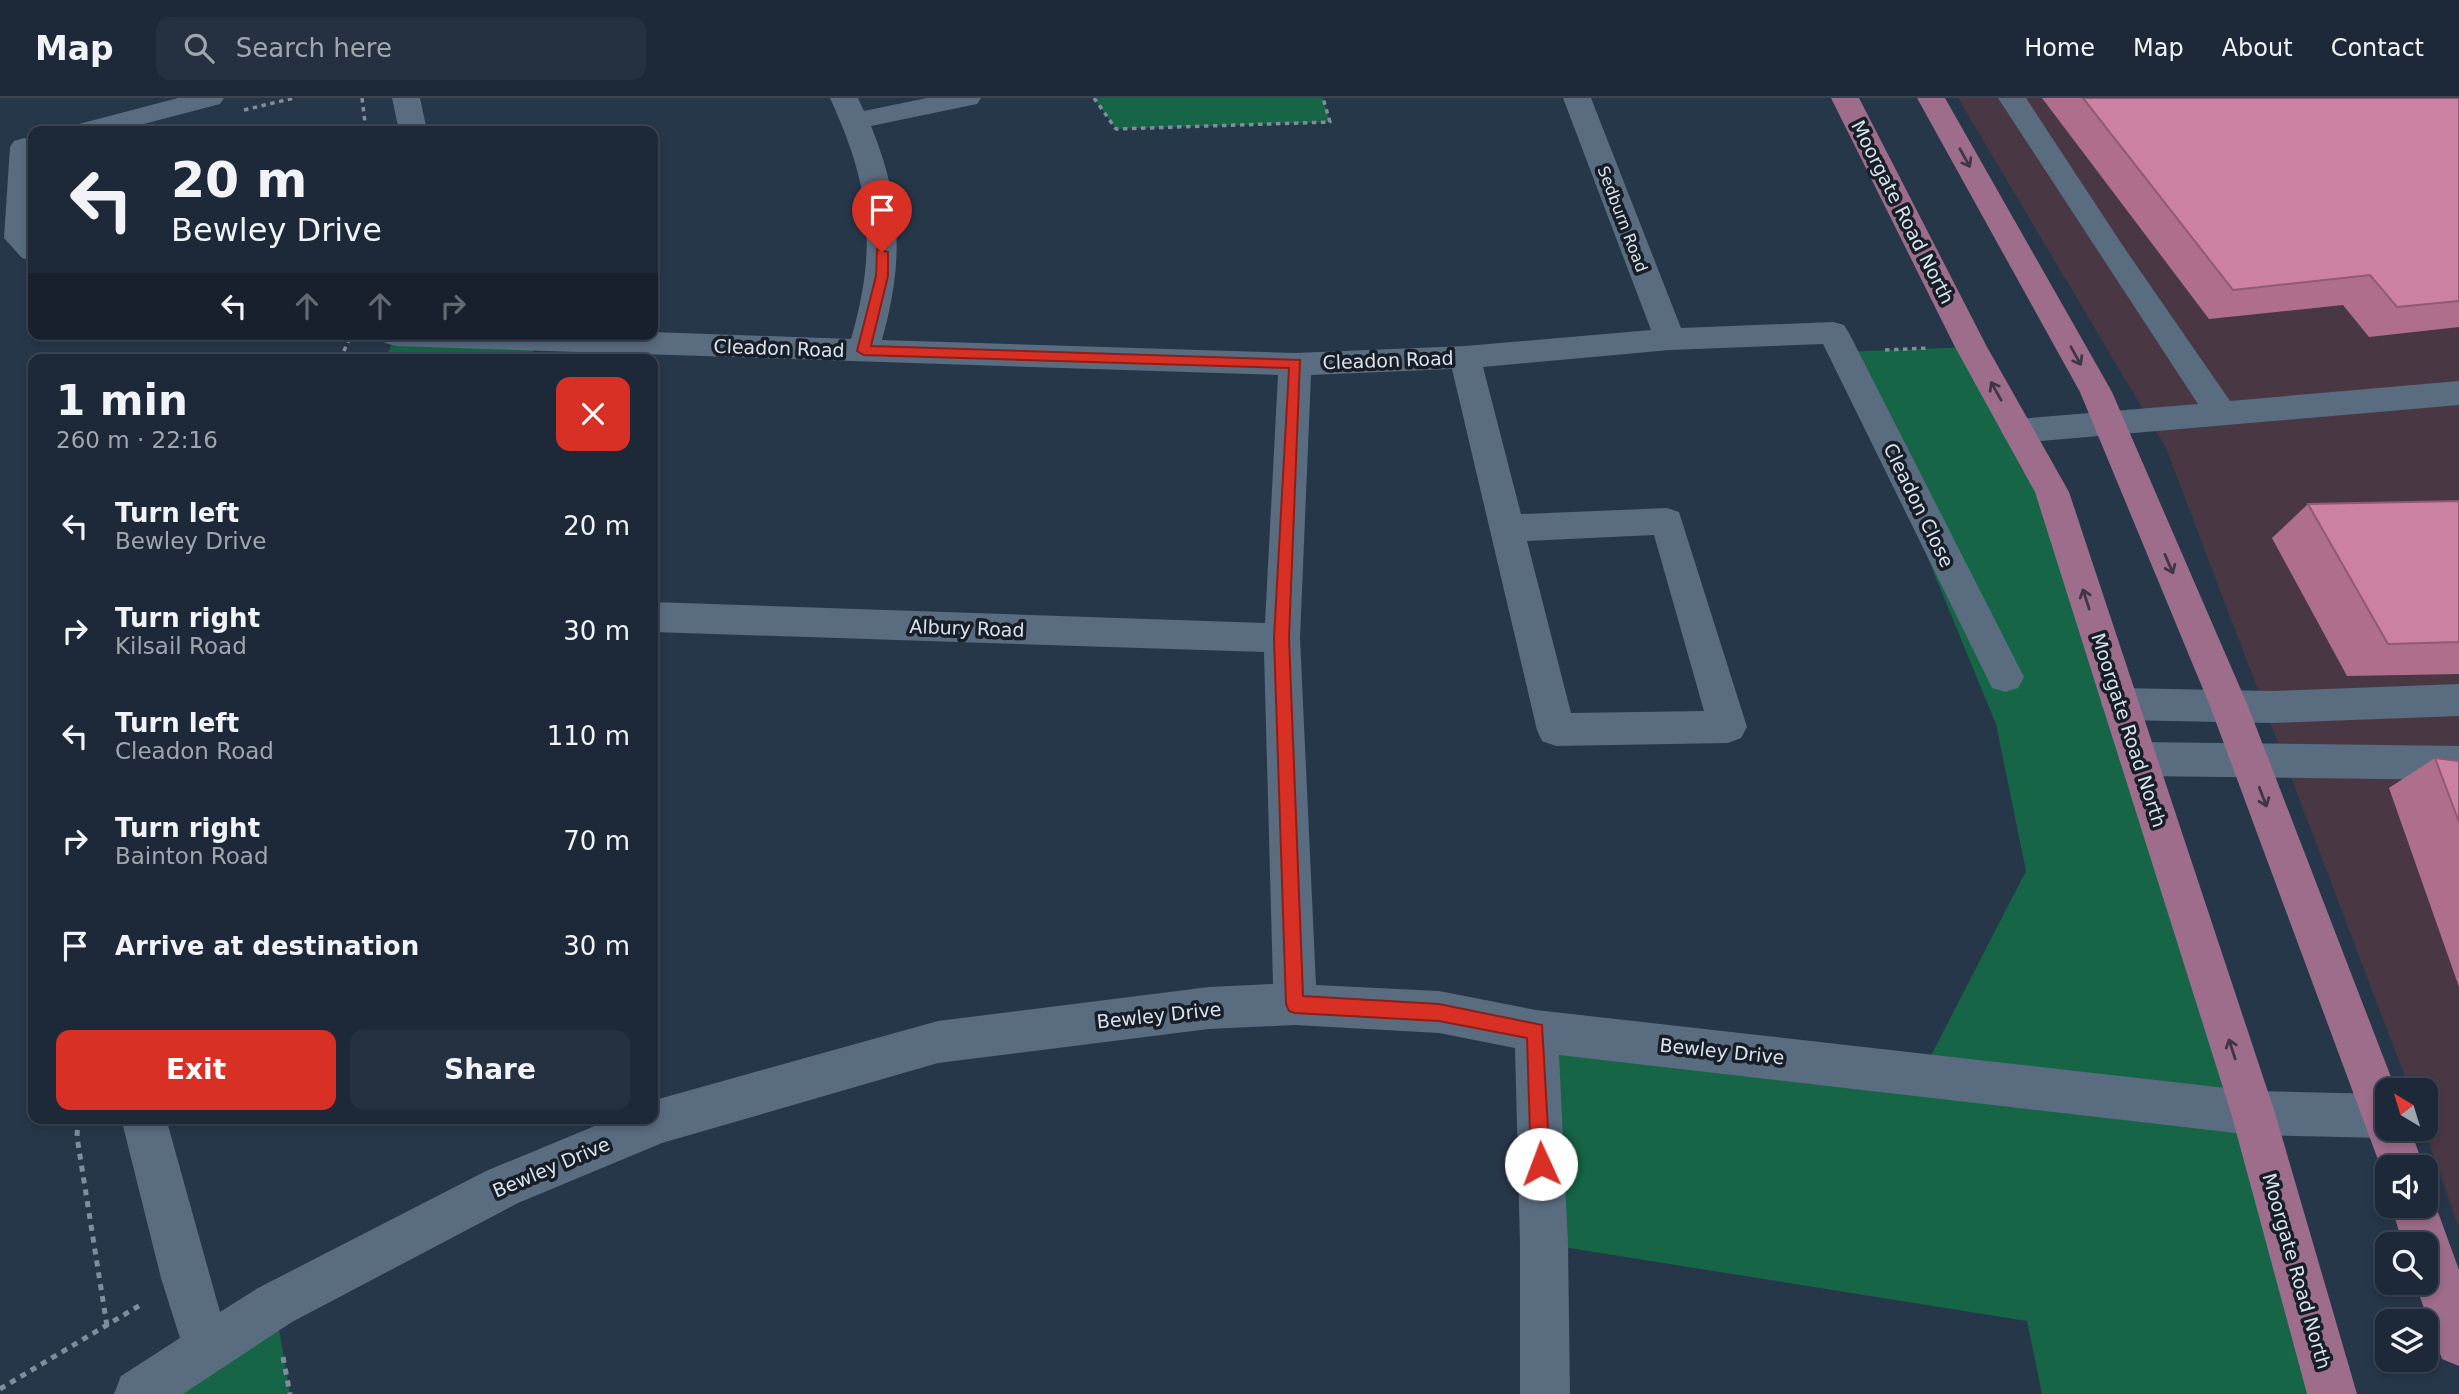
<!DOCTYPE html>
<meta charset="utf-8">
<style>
:root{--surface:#1d2938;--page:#253140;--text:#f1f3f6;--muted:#a0a6ae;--line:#3b4553;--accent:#d93025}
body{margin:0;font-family:"DejaVu Sans",sans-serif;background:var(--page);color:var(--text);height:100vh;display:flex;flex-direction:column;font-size:26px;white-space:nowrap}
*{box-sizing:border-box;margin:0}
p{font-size:23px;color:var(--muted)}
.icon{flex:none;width:38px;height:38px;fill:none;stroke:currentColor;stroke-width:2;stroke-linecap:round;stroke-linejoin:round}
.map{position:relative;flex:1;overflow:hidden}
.panel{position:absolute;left:28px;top:256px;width:630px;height:770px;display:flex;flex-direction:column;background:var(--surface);border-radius:14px;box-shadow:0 4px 10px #0003,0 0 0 2px var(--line)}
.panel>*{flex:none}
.hud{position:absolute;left:28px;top:28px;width:630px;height:214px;border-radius:14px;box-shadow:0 4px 10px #0003,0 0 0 2px var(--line);background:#1d2938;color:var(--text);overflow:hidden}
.needle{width:46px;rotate:322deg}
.buttons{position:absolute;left:2375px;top:980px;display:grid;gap:14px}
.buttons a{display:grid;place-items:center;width:63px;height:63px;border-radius:14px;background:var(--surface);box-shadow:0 4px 10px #0003,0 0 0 2px var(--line);font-size:35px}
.pin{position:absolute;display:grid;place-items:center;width:60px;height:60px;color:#fff;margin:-72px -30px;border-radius:50% 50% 50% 0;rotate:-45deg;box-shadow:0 0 7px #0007}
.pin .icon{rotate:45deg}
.me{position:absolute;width:77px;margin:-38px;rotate:358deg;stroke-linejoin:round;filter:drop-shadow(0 0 5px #0008)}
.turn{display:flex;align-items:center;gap:24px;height:147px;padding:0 28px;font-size:32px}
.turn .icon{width:91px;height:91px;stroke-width:2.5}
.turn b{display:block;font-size:49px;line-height:60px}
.lanes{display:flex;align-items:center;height:66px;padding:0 28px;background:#0003;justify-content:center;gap:35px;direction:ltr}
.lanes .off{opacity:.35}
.round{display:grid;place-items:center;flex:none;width:74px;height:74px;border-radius:14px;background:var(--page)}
.headline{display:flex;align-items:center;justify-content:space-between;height:119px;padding:0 28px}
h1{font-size:42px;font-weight:800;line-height:52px}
.action{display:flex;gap:14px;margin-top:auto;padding:14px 28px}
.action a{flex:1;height:80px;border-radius:14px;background:var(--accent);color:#fff;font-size:28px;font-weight:800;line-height:80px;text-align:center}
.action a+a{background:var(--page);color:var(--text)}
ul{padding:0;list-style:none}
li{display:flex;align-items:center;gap:21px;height:105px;padding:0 28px}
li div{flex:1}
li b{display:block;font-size:26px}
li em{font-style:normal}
header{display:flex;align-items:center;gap:42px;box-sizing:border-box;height:98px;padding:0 35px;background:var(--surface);border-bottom:2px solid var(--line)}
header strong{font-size:33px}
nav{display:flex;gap:38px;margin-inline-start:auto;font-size:24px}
.search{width:490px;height:63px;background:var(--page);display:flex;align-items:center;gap:18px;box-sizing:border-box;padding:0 24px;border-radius:14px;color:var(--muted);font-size:26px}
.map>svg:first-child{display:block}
.industrial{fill:#493843}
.green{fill:#166547}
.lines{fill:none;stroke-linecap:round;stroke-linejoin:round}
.path-far1{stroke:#808d9d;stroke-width:3.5;stroke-dasharray:4.5 4.5;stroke-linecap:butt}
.path{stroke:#808d9d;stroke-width:5;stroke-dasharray:6 6;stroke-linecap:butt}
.minor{fill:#5a6c80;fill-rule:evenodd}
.major{fill:#9e6d8b;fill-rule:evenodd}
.wall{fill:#af6f8c}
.building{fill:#cc81a3;stroke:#8f5a72;stroke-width:2}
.oneway{stroke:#403645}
.route{fill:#d93025;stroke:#8d1f18;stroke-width:2}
.labels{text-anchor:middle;stroke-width:7;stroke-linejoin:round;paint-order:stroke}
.far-street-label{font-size:16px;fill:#d9e3ef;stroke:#171e27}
.street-label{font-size:19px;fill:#d9e3ef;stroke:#171e27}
</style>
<header>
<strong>Map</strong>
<div class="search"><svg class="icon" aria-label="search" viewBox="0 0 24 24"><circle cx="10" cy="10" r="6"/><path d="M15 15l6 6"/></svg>Search here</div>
<nav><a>Home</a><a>Map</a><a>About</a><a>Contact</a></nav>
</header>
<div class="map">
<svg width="2459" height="1296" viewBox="0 0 2459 1296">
<rect width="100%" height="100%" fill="#27374a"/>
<polygon class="industrial" points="1958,0 2459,0 2459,1130 2424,1031 2426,992 2410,992 2166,350"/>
<g class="green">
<polygon points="1094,0 1323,0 1330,24 1116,31"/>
<polygon points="396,237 538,242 530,261 385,261"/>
<polygon points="1971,249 2052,394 2332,1296 2042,1296 2027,1223 1544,1146 1536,933 1922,975 2026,773 1996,626 1843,254"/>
<polygon points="275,1207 290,1296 152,1296"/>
</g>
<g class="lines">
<g class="path-far1">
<polyline points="362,0 366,33"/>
<polyline points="1094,0 1116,31 1330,24 1323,0"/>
<polyline points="244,12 294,0"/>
<polyline points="1885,252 1929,250"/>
<polyline points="340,261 352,236"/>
</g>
<g class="path">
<polyline points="78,1020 77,1039 107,1228"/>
<polyline points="283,1259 290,1296"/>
<polyline points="0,1291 142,1206"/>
</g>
<g class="minor">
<polygon points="178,0 224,0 220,6 117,33 71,33 75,27"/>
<polygon points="392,0 420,0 427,33 399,33"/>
<path d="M830,0H858L864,13L927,0H981L977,6L871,28C902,104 904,163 882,242L1295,255L1465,248L1651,232L1563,0H1591L1681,230L1833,224L1844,227L1849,235L2024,579L2018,590L2005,594L1992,590L1823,246L1670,252L1483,269L1521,416L1667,410L1679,414L1747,629L1741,640L1728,645L1556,648L1542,643L1537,632L1452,271L1311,277L1300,540L1316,887L1439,893L1536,912L2253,993L2383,996L2387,997V1031H2400L2399,1034L2383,1040L2253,1037L1559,957L1568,1146L1570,1296H1520V1146L1515,950L1439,935L1295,927L1209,931L938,965L662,1045L518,1105L292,1224L183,1296H114L121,1278L180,1240L161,1180L121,1020H166L220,1214L258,1190L486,1073L614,1020H653V1004L662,1000L938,923L1209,889L1273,886L1264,554L653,534V504L1265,525L1278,277L396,248L385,245L380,237L653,234L851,241C878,148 870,87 830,0ZM1654,437L1704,613L1571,615L1527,443Z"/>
<polygon points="1998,0 2026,0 2123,148 2230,303 2459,283 2459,307 2018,345 2006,342 2001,333 2006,324 2018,321 2198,306"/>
<polygon points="24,40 33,43 33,163 22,160 4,140 10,49 14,43"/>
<polygon points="2459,586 2459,618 2272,625 2120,622 2107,617 2101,606 2107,595 2120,590 2272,593"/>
<polygon points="2138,644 2459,648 2459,682 2138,678 2124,673 2119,661 2124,649"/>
</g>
<g class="major">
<polygon points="1831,0 1859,0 1987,249 2069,394 2275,1015 2357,1296 2307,1296 2231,1015 2035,394 1955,249"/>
<polygon points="1917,0 1945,0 2112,294 2248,608 2396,992 2387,992 2387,1031 2410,1031 2424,1069 2387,1069 2387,1086 2210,608 2080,294"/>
<polygon points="2426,1090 2430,1092 2459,1172 2459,1268 2442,1261 2415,1185 2426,1185 2426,1146 2403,1146 2391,1108 2426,1108"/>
</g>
</g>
<g class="wall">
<polygon points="2042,0 2459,0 2459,229 2369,239 2343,207 2209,221"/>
<polygon points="2459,403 2459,576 2347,578 2272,440 2308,406"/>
<polygon points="2435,660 2459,663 2459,889 2389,690"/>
</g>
<g class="building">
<polygon points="2083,0 2459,0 2459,203 2397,209 2370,177 2233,192"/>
<polygon points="2459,403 2459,544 2388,546 2308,406"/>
<polygon points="2435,660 2459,663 2459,724"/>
</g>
<defs><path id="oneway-shaft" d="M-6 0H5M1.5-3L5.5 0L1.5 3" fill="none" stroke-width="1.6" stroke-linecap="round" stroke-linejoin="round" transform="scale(1.75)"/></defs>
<g class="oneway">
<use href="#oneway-shaft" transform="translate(1965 60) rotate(61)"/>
<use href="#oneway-shaft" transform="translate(2076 258) rotate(61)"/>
<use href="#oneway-shaft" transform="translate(1996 293) rotate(-119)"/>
<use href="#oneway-shaft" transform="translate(2169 466) rotate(67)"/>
<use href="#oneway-shaft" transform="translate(2086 501) rotate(-108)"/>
<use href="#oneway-shaft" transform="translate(2263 699) rotate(69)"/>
<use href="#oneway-shaft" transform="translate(2232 951) rotate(-108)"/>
</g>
<polygon class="route" points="877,151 888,154 888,178 871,248 1300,262 1289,540 1303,898 1439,906 1542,927 1550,1066 1548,1073 1541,1076 1534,1073 1531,1066 1527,940 1439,923 1295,915 1289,913 1286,906 1274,540 1289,270 864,257 857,253 876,178"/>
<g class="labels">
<g class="far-street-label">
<text transform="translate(1623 121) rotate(69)" y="6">Sedburn Road</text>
</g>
<g class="street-label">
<text transform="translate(1903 114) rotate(63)" y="7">Moorgate Road North</text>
<text transform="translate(779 250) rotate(2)" y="7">Cleadon Road</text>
<text transform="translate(1388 262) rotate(-2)" y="7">Cleadon Road</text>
<text transform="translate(1919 407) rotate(64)" y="7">Cleadon Close</text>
<text transform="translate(967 530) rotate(2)" y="7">Albury Road</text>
<text transform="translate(2129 632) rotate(72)" y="7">Moorgate Road North</text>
<text transform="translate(1159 917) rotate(-6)" y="7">Bewley Drive</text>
<text transform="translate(1722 953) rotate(6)" y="7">Bewley Drive</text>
<text transform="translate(551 1069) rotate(-23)" y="7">Bewley Drive</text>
<text transform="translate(2297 1173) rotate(74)" y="7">Moorgate Road North</text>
</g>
</g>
</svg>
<div class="buttons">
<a><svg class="needle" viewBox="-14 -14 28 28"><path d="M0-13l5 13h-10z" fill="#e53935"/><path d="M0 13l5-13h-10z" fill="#a0a6ae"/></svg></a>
<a><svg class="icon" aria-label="sound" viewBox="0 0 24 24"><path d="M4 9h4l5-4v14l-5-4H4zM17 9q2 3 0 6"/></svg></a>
<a><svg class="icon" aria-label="search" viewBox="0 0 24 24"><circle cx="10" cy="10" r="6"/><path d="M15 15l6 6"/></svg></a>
<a><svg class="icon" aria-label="layers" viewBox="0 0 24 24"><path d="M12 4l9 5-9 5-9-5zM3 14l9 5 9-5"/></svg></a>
</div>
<div class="pin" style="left:882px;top:154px;background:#d93025"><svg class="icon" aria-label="arrive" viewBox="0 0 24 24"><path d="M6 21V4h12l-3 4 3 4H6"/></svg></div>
<svg class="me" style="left:1541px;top:1066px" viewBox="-20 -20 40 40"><circle r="19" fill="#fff"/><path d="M0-13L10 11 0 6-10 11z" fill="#d93025"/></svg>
<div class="hud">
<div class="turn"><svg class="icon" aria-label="left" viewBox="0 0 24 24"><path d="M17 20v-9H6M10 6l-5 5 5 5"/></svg><div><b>20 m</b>Bewley Drive</div></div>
<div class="lanes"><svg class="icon" aria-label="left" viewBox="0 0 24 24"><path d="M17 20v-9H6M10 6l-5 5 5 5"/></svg><svg class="icon off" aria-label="ahead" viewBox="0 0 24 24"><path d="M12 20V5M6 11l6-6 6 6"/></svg><svg class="icon off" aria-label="ahead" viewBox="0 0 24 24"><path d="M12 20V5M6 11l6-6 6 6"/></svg><svg class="icon off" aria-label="right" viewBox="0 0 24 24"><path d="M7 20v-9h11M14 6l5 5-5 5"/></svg></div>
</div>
<section class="panel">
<div class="headline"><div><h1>1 min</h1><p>260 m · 22:16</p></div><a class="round" style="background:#d93025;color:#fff"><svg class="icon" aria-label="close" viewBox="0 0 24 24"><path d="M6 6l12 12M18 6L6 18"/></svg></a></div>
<ul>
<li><svg class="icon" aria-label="left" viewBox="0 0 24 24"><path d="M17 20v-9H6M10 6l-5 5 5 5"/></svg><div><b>Turn left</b><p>Bewley Drive</p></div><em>20 m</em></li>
<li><svg class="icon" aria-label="right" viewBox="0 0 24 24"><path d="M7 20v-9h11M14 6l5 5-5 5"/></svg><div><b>Turn right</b><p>Kilsail Road</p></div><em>30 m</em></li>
<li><svg class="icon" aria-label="left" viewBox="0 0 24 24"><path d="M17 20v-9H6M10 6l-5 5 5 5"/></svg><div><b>Turn left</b><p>Cleadon Road</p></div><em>110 m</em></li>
<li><svg class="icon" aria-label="right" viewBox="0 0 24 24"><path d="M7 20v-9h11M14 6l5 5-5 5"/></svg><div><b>Turn right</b><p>Bainton Road</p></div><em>70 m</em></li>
<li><svg class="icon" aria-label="arrive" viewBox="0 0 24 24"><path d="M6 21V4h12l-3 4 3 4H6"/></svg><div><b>Arrive at destination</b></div><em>30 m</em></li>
</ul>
<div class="action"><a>Exit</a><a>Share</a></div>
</section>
</div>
